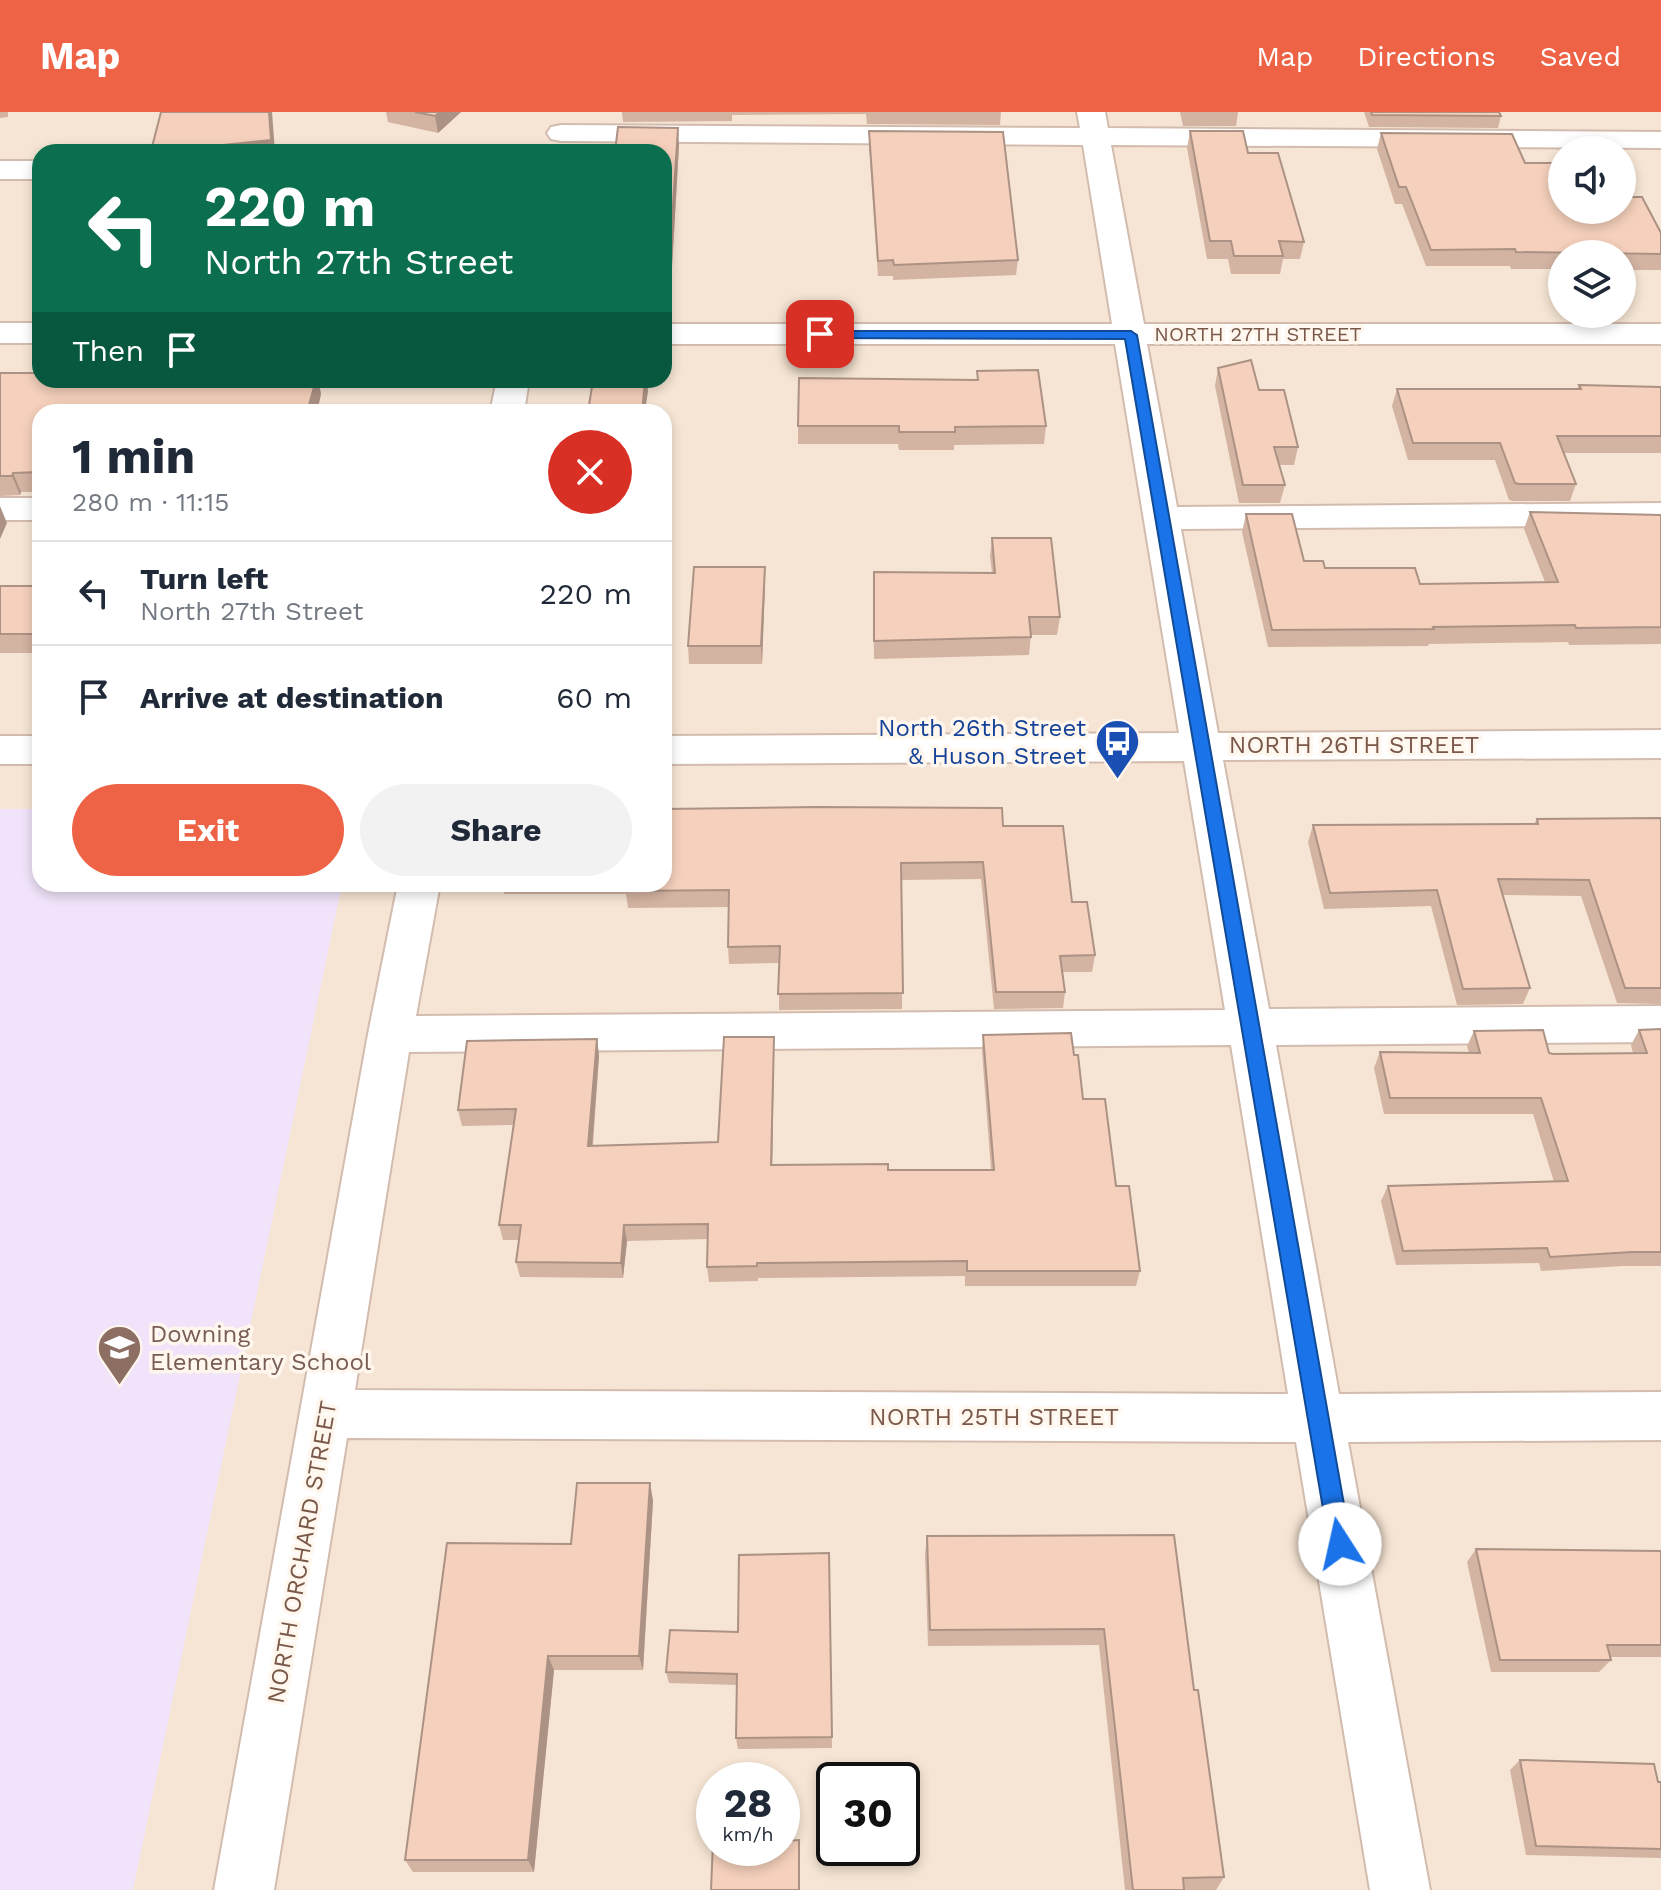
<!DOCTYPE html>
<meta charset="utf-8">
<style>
:root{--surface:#fff;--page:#f2f2f3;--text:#1f2937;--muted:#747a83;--line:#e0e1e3;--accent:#ee6245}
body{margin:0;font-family:"Work Sans",sans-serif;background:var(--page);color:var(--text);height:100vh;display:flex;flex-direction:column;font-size:30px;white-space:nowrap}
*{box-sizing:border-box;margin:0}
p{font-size:26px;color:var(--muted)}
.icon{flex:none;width:44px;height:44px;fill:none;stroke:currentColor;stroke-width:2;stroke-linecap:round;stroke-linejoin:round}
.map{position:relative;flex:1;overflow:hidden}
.sheet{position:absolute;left:32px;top:292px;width:640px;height:488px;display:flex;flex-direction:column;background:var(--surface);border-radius:24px;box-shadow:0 4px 12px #0003}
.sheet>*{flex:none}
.banner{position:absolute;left:32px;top:32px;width:640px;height:244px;border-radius:24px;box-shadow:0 4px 12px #0003;background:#0b6e4f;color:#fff;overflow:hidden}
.fabs{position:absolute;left:1548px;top:24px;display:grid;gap:16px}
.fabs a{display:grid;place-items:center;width:88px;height:88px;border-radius:50%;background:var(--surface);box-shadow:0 4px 12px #0003;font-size:40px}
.speed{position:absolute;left:696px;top:1650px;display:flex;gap:16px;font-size:40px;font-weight:700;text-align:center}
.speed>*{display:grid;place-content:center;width:104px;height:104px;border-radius:50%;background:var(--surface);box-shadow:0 4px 12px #0003;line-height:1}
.speed small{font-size:20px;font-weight:400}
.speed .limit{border:4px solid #111;border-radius:12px;background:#fff;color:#111}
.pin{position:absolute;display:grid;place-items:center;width:68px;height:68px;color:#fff;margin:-34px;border-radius:16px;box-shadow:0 4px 12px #0006}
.me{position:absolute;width:88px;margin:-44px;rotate:350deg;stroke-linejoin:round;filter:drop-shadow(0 0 6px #0008)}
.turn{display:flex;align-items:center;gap:28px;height:168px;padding:0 40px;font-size:36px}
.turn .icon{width:104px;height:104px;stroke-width:2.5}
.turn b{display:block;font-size:56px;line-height:68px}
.then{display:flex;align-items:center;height:76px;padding:0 40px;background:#0003;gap:16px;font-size:30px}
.round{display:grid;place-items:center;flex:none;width:84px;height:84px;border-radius:42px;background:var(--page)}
.summary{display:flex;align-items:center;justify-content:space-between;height:136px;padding:0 40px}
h1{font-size:48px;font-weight:700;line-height:60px}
.action{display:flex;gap:16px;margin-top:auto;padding:16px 40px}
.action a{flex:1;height:92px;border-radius:48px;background:var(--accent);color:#fff;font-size:32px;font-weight:700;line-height:92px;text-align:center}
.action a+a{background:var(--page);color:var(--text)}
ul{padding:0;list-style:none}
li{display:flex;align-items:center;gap:24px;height:104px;padding:0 40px;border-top:2px solid var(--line)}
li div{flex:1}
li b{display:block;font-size:30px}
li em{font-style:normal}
header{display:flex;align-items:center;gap:48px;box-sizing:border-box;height:112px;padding:0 40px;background:var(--accent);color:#fff}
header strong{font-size:38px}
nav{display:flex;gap:44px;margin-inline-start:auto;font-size:28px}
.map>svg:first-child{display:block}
.residential{fill:#f6e5d4;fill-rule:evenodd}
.education{fill:#f0e3fa}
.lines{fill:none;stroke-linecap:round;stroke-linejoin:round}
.minor-casing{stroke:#d3bcae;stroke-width:4}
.minor{fill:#fff;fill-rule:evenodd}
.wall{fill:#d3b3a2}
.shaded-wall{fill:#ac9284}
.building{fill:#f5d0bc;stroke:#ac9284;stroke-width:2}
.route{fill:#1a73e8;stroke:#114b97;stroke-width:2}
.labels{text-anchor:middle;stroke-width:7;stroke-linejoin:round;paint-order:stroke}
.far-street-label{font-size:20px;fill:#795849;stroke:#fff7ee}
.transit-label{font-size:24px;fill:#164399;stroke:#fff7ee;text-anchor:end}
.street-label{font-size:24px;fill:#795849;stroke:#fff7ee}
.education-label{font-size:24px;fill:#785e54;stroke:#fff7ee;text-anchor:start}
</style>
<header>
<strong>Map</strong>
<nav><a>Map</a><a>Directions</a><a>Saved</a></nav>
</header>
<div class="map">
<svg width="1661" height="1778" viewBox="0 0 1661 1778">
<rect width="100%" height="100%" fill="#fef3e7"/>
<path class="residential" d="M0,0H1661V1778H0ZM1562,38H1622V98H1562ZM40,40H664V268H40ZM1562,142H1622V202H1562ZM40,300H664V772H40ZM714,1668H782V1736H714ZM834,1668H902V1736H834Z"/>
<polygon class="education" points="0,697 40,697 40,772 342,772 133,1778 0,1778"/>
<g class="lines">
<defs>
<g id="minor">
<path d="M1077,0H1105L1108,16L1661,20V36L1111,33L1144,212H1661V232H1147L1177,395L1661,391V413L1181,417L1218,621L1661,618V646L1223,648L1269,897L1661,894V930L1276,933L1339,1282L1661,1280V1328L1348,1330L1430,1778H1370L1296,1330L347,1326L274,1778H214L368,922L398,772H440L416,904L1225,898L1184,649L664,652V624L1179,621L1115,232H664V212H1112L1083,33L561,29L551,27L547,21L551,15L561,13L1080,16ZM1231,933L1288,1282L355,1278L409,940Z"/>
<rect x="0" y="49" width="40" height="18"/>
<rect x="0" y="211" width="40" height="20"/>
<polygon points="497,268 529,268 524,300 490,300"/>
<rect x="0" y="386" width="40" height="22"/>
<rect x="0" y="624" width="40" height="28"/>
</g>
</defs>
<use href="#minor" class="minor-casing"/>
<use href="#minor" class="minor"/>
</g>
<g class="wall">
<polygon points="0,0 8,0 8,5 0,6"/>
<polygon points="161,0 275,40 154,40 152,35"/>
<polygon points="386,0 461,0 438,21 388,10"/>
<polygon points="622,0 1001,0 1000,13 867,12 866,2 732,3 732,9 623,10"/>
<polygon points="1180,0 1238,0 1236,14 1183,14"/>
<polygon points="1364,0 1499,0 1501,4 1498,16 1369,15"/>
<polygon points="869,19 1018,148 1016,163 893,168 893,164 878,164 869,34"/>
<polygon points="1190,19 1248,41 1304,130 1300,147 1283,147 1280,162 1231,162 1228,147 1207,147 1187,36"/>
<polygon points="1381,21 1525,51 1661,121 1661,158 1622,158 1622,142 1562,142 1562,157 1511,157 1510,154 1426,154 1402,92 1395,92 1377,37"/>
<polygon points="679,33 671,172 664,172 664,40"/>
<polygon points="1218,256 1259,278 1298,335 1294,353 1279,353 1285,373 1280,391 1239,391 1215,274"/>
<polygon points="977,259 1046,314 1044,332 954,333 954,338 899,338 898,332 798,332 798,314 977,268"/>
<polygon points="0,261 318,268 321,282 317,300 40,300 40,380 21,380 20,383 0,384"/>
<polygon points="1579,273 1661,275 1661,341 1564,341 1576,372 1570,389 1513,389 1509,388 1495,348 1408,348 1392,294 1397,277 1577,277"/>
<polygon points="1530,400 1661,403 1661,532 1569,533 1568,530 1429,532 1428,534 1268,535 1242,420 1246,402 1304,449 1325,456 1420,472 1545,470 1524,417"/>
<polygon points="992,426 1060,505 1057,523 1031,523 1029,543 874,547 873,478 992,461 990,444"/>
<polygon points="765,473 762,552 689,552 688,534"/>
<rect x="0" y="474" width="40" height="67"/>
<polygon points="1661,706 1661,892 1617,891 1581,784 1503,783 1530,876 1523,892 1457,893 1431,794 1324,797 1308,730 1313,713 1534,712 1537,707"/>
<polygon points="1003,714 1072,790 1095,843 1092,860 1063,860 1065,880 1063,896 994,897 981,767 902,768 902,897 779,898 779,851 729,852 728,835 729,795 628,796 626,782 504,782 502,772 664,772"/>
<polygon points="1661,917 1661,1154 1623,1154 1541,1159 1539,1151 1396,1153 1381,1089 1388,1074 1554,1070 1533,1002 1384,1002 1374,956 1380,940 1469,941 1467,934 1474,919 1553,942 1633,941 1631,933 1639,918"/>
<polygon points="983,923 1074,943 1083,987 1116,1074 1140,1159 1136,1174 965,1174 965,1164 758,1166 758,1169 709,1170 707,1155 708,1127 627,1129 623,1166 520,1165 516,1150 519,1128 503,1128 499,1113 514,1013 462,1014 458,998 597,927 599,944 593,1034 718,1030 774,925 772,1053 888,1058 991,1058 982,940"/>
<polygon points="653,1388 643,1558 554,1558 534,1760 413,1760 405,1748 571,1432"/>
<polygon points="1174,1423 1194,1578 1224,1765 1216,1778 1125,1778 1099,1533 928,1534 925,1442 927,1424"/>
<polygon points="1476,1437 1661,1439 1661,1545 1610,1545 1611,1548 1599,1560 1491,1560 1467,1450"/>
<polygon points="829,1441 832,1636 738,1637 736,1626 737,1573 669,1571 666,1560 738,1520"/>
<polygon points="1520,1648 1661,1670 1661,1746 1526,1743 1510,1658"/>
</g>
<g class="shaded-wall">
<polygon points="269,0 272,0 275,40 216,40 214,34"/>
<polygon points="440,0 461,0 438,21 435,4"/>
<polygon points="678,16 679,33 671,172 669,154"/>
<polygon points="316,268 318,268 321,282 317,300 307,300"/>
<polygon points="645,268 647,268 648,279 645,300 642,300"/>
<polygon points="13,361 21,380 20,383 12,364"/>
<polygon points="0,394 7,411 0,427"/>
<polygon points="765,455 765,473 762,552 761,534"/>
<polygon points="774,925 774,941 772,1068 771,1053"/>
<polygon points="597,927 599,944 591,1049 588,1034"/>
<polygon points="624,1113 627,1129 623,1166 621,1151"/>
<polygon points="650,1371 653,1388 643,1558 639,1544"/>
<polygon points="548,1544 554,1558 534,1760 528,1748"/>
</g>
<g class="building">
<polygon points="161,0 269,0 271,28 214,34 152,35"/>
<polygon points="415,0 440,0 435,4"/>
<polygon points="1371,0 1499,0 1501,4 1372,3"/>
<polygon points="618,15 678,16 669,154 664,154 664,40 615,40"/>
<polygon points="869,19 1003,20 1018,148 894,153 893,148 878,149"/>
<polygon points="1190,19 1243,19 1248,41 1278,41 1304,130 1279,129 1283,144 1234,144 1231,129 1210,129"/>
<polygon points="1381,21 1512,22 1525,51 1562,51 1562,98 1622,98 1622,85 1642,85 1661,121 1661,142 1516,140 1515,137 1431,138 1406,75 1399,75"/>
<polygon points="1251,248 1259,278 1284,278 1298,335 1274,335 1285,373 1243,373 1218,256"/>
<polygon points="1038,258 1046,314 955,315 955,320 899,320 899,314 798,314 799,266 978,268 977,259"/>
<polygon points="0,261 40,261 40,268 316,268 307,300 40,300 40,360 13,361 12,364 0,364"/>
<polygon points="593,268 645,268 642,300 588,300"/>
<polygon points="1579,273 1661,275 1661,324 1557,324 1576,372 1519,372 1515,371 1500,331 1413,331 1397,277 1581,277"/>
<polygon points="1530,400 1661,403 1661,515 1576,516 1575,513 1433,515 1434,517 1272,518 1246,402 1292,402 1304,449 1323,449 1325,456 1415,456 1420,472 1558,470"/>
<polygon points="992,426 1051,426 1060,505 1029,505 1031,525 874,529 874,460 995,461"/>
<polygon points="694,455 765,455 761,534 688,534"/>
<rect x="0" y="474" width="40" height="48"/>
<polygon points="817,695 1002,696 1003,714 1063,714 1072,790 1087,790 1095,843 1060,844 1065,880 996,880 983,750 901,751 903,881 778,882 780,834 728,835 729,778 625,779 626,772 664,772 664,697"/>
<polygon points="1661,706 1661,876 1625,876 1589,768 1498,767 1530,876 1463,877 1437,778 1330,781 1313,713 1538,712 1537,707"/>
<polygon points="1661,917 1661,1140 1632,1140 1550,1145 1547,1136 1403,1139 1388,1074 1568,1069 1541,986 1390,986 1380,940 1480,941 1474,919 1543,918 1549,941 1553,942 1647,941 1639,918"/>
<polygon points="1071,921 1074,943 1078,943 1083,987 1105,987 1116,1074 1129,1074 1140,1159 967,1159 967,1149 757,1151 757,1154 707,1155 708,1112 624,1113 621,1151 516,1150 521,1113 499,1113 516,997 458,998 467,929 597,927 588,1034 718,1030 724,925 774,925 771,1053 888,1052 888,1058 994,1058 983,923"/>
<polygon points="577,1371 650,1371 639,1544 548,1544 528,1748 405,1748 447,1431 571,1432"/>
<polygon points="1174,1423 1194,1578 1198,1578 1224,1765 1183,1766 1184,1778 1133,1778 1104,1517 930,1518 927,1424"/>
<polygon points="1476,1437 1661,1439 1661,1533 1607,1533 1611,1548 1500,1548"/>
<polygon points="829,1441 832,1625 736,1626 737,1562 666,1560 670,1518 738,1520 739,1443"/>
<polygon points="1520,1648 1654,1652 1658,1670 1661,1670 1661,1737 1536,1734"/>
<polygon points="799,1728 799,1778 711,1778 713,1730 714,1730 714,1736 782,1736 782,1729"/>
</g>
<polygon class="route" points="815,219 1131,219 1137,223 1351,1432 1348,1439 1340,1443 1332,1439 1329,1432 1125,227 820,226 815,225"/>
<defs>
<symbol id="bus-pin" viewBox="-11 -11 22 30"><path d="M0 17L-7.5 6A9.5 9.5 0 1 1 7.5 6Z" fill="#1a4fb4" stroke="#fff7ee"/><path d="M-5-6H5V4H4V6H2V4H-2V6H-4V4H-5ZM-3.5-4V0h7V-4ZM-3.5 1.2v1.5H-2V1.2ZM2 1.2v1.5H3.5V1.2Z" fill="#fff"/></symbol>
<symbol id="school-pin" viewBox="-11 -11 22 30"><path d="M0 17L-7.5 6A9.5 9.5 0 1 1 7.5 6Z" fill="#8d6e63" stroke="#fff7ee"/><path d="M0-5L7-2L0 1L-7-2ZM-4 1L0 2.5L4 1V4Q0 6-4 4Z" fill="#fff"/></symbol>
</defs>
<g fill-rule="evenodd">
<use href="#bus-pin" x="1092" y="604" width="51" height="69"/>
<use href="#school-pin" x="94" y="1210" width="51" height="69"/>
</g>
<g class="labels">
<g class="far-street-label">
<text x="1258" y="229">NORTH 27TH STREET</text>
</g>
<g class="transit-label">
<text x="1086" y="624">North 26th Street<tspan x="1086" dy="28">&amp; Huson Street</tspan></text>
</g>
<g class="street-label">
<text x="1354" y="641">NORTH 26TH STREET</text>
<text x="994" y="1313">NORTH 25TH STREET</text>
<text transform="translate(302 1440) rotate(-80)" y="8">NORTH ORCHARD STREET</text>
</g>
<g class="education-label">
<text x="150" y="1230">Downing<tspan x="150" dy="28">Elementary School</tspan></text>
</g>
</g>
</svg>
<div class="fabs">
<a><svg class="icon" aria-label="sound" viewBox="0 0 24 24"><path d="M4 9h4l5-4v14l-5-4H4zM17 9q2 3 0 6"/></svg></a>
<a><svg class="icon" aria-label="layers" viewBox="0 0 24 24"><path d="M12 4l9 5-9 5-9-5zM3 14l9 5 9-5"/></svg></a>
</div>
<div class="speed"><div>28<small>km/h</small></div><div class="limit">30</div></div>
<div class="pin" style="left:820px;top:222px;background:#d93025"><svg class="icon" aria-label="arrive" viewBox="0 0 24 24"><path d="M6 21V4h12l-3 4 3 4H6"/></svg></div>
<svg class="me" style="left:1340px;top:1432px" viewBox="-20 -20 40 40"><circle r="19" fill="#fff"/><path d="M0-13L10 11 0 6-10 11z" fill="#1a73e8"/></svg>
<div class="banner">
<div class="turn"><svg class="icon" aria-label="left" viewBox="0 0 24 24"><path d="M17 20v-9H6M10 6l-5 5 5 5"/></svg><div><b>220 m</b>North 27th Street</div></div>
<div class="then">Then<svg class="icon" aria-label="arrive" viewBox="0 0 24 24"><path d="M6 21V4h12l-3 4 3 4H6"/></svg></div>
</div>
<section class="sheet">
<div class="summary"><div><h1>1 min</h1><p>280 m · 11:15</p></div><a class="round" style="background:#d93025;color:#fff"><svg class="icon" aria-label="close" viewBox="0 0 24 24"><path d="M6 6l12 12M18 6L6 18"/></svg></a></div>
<ul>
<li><svg class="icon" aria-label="left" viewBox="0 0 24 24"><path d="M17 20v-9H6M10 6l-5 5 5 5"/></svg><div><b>Turn left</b><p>North 27th Street</p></div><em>220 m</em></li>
<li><svg class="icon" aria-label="arrive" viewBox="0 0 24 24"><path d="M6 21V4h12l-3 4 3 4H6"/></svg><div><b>Arrive at destination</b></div><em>60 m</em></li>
</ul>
<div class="action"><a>Exit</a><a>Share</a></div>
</section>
</div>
